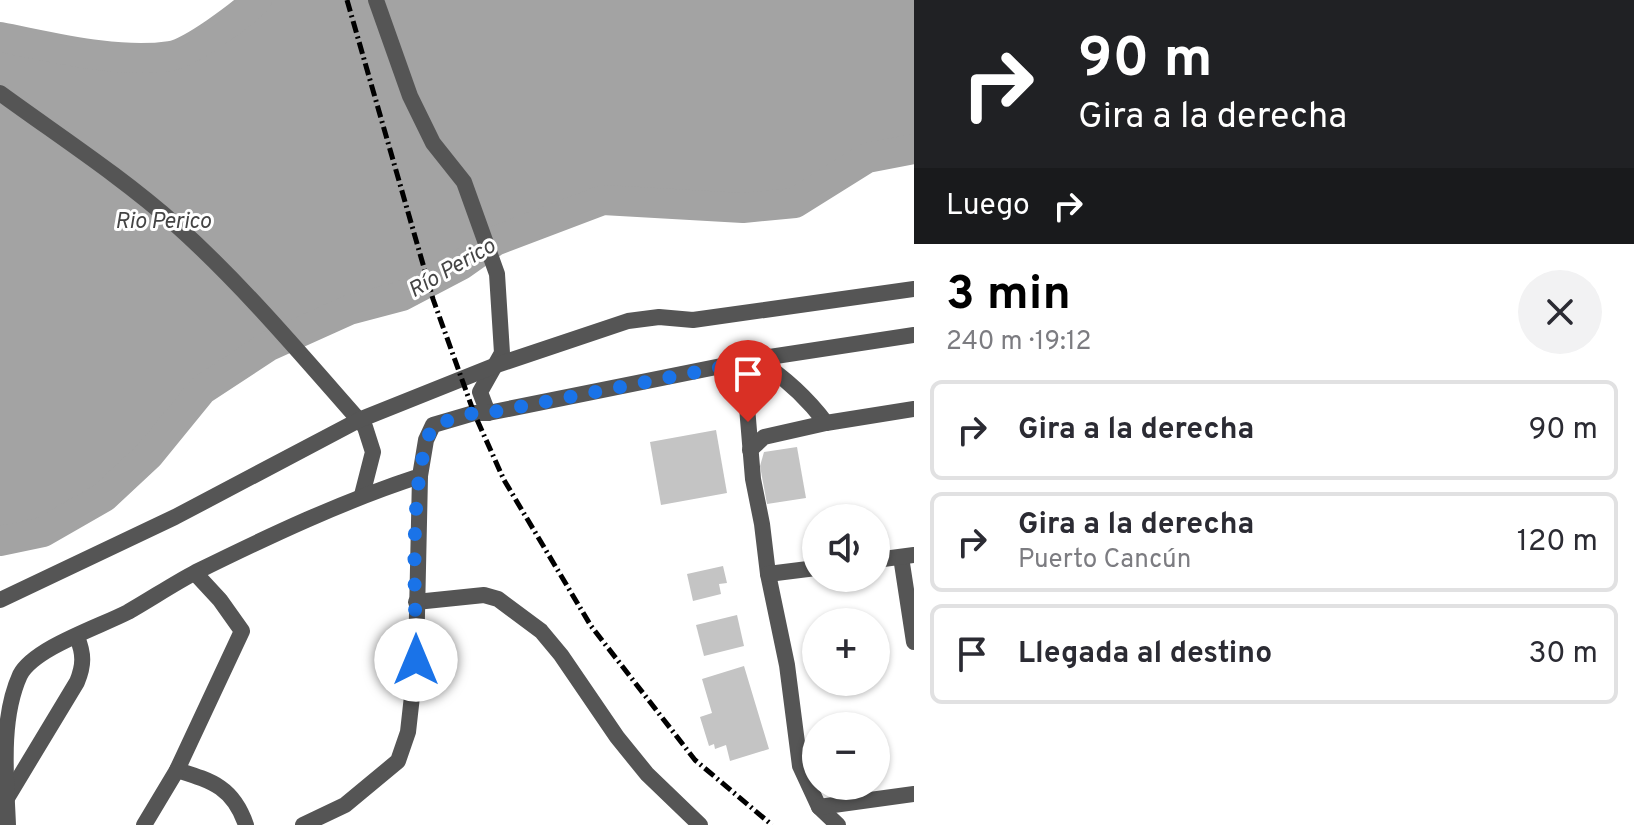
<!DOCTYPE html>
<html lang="es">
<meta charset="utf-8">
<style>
:root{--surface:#fff;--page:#f2f2f3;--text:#2b2b33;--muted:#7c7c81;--line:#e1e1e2;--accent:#000}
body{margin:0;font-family:Overpass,sans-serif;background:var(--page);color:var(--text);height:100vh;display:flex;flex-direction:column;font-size:30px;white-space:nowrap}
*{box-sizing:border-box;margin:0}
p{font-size:26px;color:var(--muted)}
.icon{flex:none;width:44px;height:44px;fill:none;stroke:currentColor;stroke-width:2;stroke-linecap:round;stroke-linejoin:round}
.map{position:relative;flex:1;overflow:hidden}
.side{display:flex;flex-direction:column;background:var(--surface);width:720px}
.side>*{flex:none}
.banner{background:#202124;color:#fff;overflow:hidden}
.buttons{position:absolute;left:802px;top:504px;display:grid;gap:16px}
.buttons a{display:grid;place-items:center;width:88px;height:88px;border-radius:50%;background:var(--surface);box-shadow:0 2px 6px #0004;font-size:40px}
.pin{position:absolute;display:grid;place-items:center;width:68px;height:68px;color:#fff;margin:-82px -34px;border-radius:50% 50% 50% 0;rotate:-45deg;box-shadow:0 0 8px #0007}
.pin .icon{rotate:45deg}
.me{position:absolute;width:88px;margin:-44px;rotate:0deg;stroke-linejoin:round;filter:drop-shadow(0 0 6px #0008)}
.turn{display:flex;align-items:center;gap:28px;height:168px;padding:0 32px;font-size:36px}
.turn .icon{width:104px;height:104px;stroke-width:2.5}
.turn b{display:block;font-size:56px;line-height:68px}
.then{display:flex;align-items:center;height:76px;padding:0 32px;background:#0003;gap:16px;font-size:30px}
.round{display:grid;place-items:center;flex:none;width:84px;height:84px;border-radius:42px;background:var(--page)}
.overview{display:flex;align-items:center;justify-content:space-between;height:136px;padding:0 32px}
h1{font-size:48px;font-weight:700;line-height:60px;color:var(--accent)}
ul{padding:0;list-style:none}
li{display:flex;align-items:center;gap:24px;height:100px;margin:0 16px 12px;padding:0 16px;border:4px solid var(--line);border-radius:12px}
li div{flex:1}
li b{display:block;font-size:30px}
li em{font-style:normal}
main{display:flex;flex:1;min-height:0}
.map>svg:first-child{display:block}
.water{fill:#a3a3a3}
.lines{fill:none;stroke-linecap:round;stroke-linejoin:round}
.river{stroke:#a3a3a3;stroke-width:30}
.building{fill:#c4c4c4}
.street{stroke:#555;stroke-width:16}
.rail{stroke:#000;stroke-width:5;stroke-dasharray:12 4 2 4;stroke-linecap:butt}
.route{stroke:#1a73e8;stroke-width:14;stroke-dasharray:0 25.2}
.labels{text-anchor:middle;stroke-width:6;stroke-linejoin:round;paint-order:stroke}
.water-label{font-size:22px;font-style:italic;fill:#444;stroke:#fff}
</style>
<main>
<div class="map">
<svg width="914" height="825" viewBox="0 0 914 825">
<rect width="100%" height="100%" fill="#fff"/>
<path class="water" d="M257,0H914V149L866,158L795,203L743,208L603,200L495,241L461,265L402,296L349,310L269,346L202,390L149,455L104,497L43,532L0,541V37C52,46 118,65 170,56C191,53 241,15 257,0Z"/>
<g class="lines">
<g class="river">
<path d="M0,37C52,47 118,64 170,56C191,53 241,15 257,0"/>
<polyline points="0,541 43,532 104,497 149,455 202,390 269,346 349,310 402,296 461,265 495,241 603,200 743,208 795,203 867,158 914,149"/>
</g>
</g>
<g class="building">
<polygon points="716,430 727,493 661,505 650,442"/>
<polygon points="797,447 806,498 767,504 760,466 764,452"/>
<polygon points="723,566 727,583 719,584 721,594 693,601 687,574"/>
<polygon points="737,615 744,646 704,656 696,625"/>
<polygon points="744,666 769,749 730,761 726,745 715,749 714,744 709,746 700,717 712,713 702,679"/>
</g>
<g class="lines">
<g class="street">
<polyline points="376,0 410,96 433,143 464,182 497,274 502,353 480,392 488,413"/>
<path d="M0,93C59,136 122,177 176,225C245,287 304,358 365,427L373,452L362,495"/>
<path d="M756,359C783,376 807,398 826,423"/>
<polyline points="727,366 740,377 746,395 753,479 762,524 768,574 787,665 800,766 819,807 838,825"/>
<polyline points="750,450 764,437 826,423 914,409"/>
<polyline points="901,557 914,642"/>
<polyline points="876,560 914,555"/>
<polyline points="768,574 816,568"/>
<polyline points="0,600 175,517 359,420 494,366 628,321 659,317 693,320 914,289"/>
<polyline points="416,602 484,595 498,599 541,631 561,655 617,737 647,774 700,825"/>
<path d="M177,770C212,781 233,787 246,825"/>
<path d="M7,798L77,682C84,665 84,654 77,637"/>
<polyline points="819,807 914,794"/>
<path d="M8,825C6,777 0,719 20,675C34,648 99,627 128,612C151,599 173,584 196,572C269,536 343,501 420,476L426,440L433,425L474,413H488L756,359L914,335"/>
<polyline points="144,825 177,770 242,631 220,600 195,573"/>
<polyline points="303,825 345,805 398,761 408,732 416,660 420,476"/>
</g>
<polyline class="rail" points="347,0 433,299 474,413 504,480 591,626 695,760 772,825"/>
</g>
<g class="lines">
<path class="route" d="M416,660C416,596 407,481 433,425L474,413H488L727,366C745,382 746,399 748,422"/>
</g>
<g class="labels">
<g class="water-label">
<text x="163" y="228">Rio Perico</text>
<text transform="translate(451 267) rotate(-30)" y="8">Río Perico</text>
</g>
</g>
</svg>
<div class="buttons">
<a><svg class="icon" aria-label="sound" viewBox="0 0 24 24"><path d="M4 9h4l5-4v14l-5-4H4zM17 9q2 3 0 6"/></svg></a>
<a>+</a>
<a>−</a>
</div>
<div class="pin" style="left:748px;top:422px;background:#d93025"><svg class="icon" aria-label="arrive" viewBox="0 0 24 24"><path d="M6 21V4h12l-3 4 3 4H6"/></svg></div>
<svg class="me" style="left:416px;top:660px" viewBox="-20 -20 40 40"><circle r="19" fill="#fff"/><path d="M0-13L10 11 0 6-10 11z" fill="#1a73e8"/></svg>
</div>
<section class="side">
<div class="banner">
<div class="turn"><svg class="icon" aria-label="right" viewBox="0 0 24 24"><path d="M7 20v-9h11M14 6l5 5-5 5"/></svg><div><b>90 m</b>Gira a la derecha</div></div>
<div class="then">Luego<svg class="icon" aria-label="right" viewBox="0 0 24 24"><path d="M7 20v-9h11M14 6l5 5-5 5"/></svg></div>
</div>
<div class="overview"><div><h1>3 min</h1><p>240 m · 19:12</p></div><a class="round"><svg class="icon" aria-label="close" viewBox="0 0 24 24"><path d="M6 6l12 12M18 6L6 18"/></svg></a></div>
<ul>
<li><svg class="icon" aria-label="right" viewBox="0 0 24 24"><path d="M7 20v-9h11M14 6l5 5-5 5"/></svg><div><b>Gira a la derecha</b></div><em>90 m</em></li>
<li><svg class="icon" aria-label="right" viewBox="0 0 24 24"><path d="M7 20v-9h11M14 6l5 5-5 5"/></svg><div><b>Gira a la derecha</b><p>Puerto Cancún</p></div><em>120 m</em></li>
<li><svg class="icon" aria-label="arrive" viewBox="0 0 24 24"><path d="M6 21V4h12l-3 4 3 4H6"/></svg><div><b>Llegada al destino</b></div><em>30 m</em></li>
</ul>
</section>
</main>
